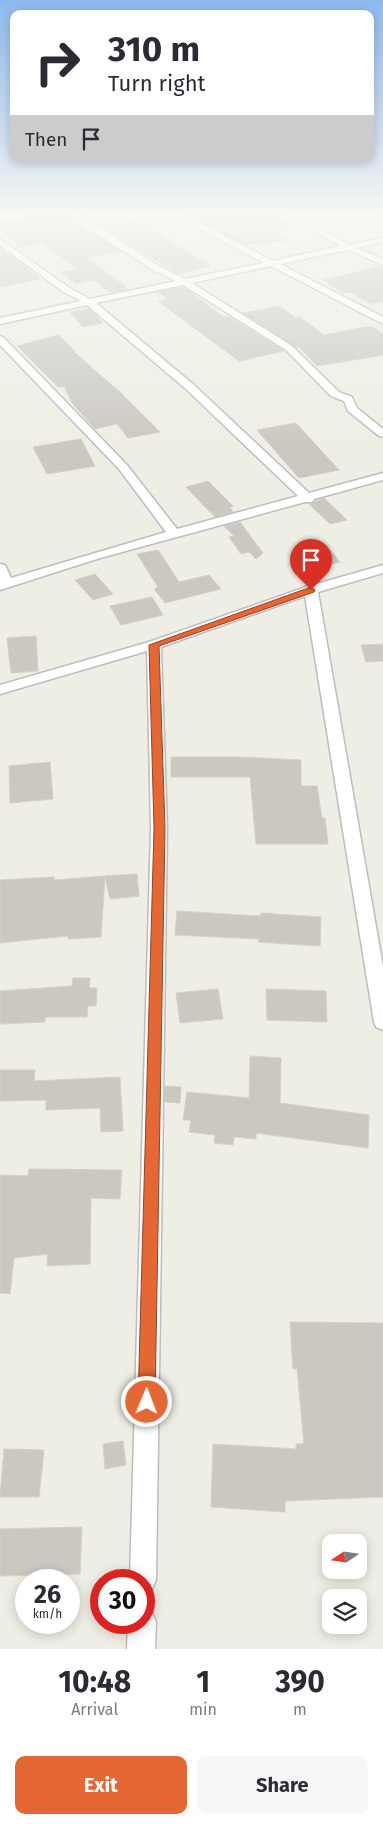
<!DOCTYPE html>
<style>
:root{--surface:#fff;--page:#f7f7f7;--text:#2b2b33;--muted:#7c7c81;--accent:#e56734}
body{margin:0;font-family:"Fira Sans",sans-serif;background:var(--page);color:var(--text);height:100vh;display:flex;flex-direction:column;font-size:19px;white-space:nowrap}
*{box-sizing:border-box;margin:0}
p{font-size:16px;color:var(--muted)}
.icon{flex:none;width:28px;height:28px;fill:none;stroke:currentColor;stroke-width:2;stroke-linecap:round;stroke-linejoin:round}
.map{position:relative;height:1649px;overflow:hidden}
.panel{display:flex;flex-direction:column;background:var(--surface);flex:1}
.panel>*{flex:none}
.banner{position:absolute;left:10px;top:10px;width:364px;height:152px;border-radius:10px;box-shadow:0 2px 12px #0003;background:#fff;color:var(--text);overflow:hidden}
.needle{width:32px;rotate:257deg}
.buttons{position:absolute;left:322px;top:1534px;display:grid;gap:10px}
.buttons a{display:grid;place-items:center;width:45px;height:45px;border-radius:10px;background:var(--surface);box-shadow:0 2px 12px #0003;font-size:25px}
.speed{position:absolute;left:15px;top:1569px;display:flex;gap:10px;font-size:25px;font-weight:700;text-align:center}
.speed>*{display:grid;place-content:center;width:65px;height:65px;border-radius:50%;background:var(--surface);box-shadow:0 2px 12px #0003;line-height:1}
.speed small{font-size:12px;font-weight:400}
.speed .limit{border:8px solid #d22;background:#fff;color:#111}
.pin{position:absolute;display:grid;place-items:center;width:42px;height:42px;color:#fff;margin:-51px -21px;border-radius:50% 50% 50% 0;rotate:-45deg;box-shadow:0 0 5px #0007}
.pin .icon{rotate:45deg}
.me{position:absolute;width:55px;margin:-28px;rotate:1deg;stroke-linejoin:round;filter:drop-shadow(0 0 4px #0008)}
.turn{display:flex;align-items:center;gap:18px;height:105px;padding:0 15px;font-size:22px}
.turn .icon{width:65px;height:65px;stroke-width:2.5}
.turn b{display:block;font-size:35px;line-height:42px}
.then{display:flex;align-items:center;height:48px;padding:0 15px;background:#0003;gap:10px;font-size:19px}
.eta{display:flex;justify-content:space-evenly;align-items:center;height:85px;text-align:center}
.eta b{font-size:30px;font-weight:700;line-height:35px}
.cta{display:flex;gap:10px;margin-top:auto;padding:10px 15px}
.cta a{flex:1;height:58px;border-radius:10px;background:var(--accent);color:#fff;font-size:20px;font-weight:700;line-height:58px;text-align:center}
.cta a+a{background:var(--page);color:var(--text)}
.map>svg:first-child{display:block}
.building{fill:#cac8c1;stroke:#d3d1c3}
.lines{fill:none;stroke-linecap:round;stroke-linejoin:round}
.street-casing{stroke:#bcbcc2;stroke-width:3}
.street{fill:#fff;fill-rule:evenodd}
.route{fill:#e56734;stroke:#954322}
</style>
<div class="map">
<svg width="383" height="1649" viewBox="0 0 383 1649">
<rect width="100%" height="100%" fill="#eeeee4"/>
<g class="building">
<polygon points="20,213 62,213 121,251 87,258 127,288 125,290 111,293 94,280 76,284 61,272 78,269 42,243 21,247 0,230 0,221 28,218"/>
<polygon points="188,213 271,213 290,225 271,228 288,240 257,245 254,243 245,245 201,222"/>
<polygon points="134,221 149,232 153,231 166,238 211,266 178,274 101,226"/>
<polygon points="0,247 14,258 40,279 0,287"/>
<polygon points="380,266 383,267 383,301 370,304 350,292 343,293 323,280"/>
<polygon points="183,287 224,317 228,316 284,351 239,361 158,301 168,299 158,292"/>
<polygon points="279,306 296,318 300,317 324,335 371,326 383,334 383,355 317,366 299,347 296,348 243,313"/>
<polygon points="89,309 103,323 83,327 70,312"/>
<polygon points="58,335 76,352 74,352 122,394 160,432 128,438 117,424 95,429 72,403 64,386 58,387 17,346"/>
<polygon points="296,423 339,470 299,478 257,430"/>
<polygon points="81,439 95,466 47,474 33,447"/>
<polygon points="208,481 233,506 230,507 233,512 215,517 186,487"/>
<polygon points="324,498 347,520 330,524 309,504"/>
<polygon points="240,522 263,553 256,559 249,552 241,554 229,537 234,536 224,526"/>
<polygon points="326,545 340,562 318,567 304,549"/>
<polygon points="158,550 179,582 209,575 221,589 165,603 154,589 158,587 137,554"/>
<polygon points="95,574 113,594 93,600 75,580"/>
<polygon points="152,597 163,615 121,625 110,606"/>
<polygon points="36,636 38,671 11,673 7,638"/>
<polygon points="383,644 383,661 366,662 361,645"/>
<polygon points="171,757 239,757 301,760 301,786 317,786 322,818 325,818 328,844 256,844 250,777 171,777"/>
<polygon points="50,762 53,799 10,803 9,766"/>
<polygon points="137,874 139,896 110,899 105,876"/>
<polygon points="105,876 101,937 68,939 68,936 0,943 0,880 54,877 54,880"/>
<polygon points="177,911 260,916 261,913 321,917 320,946 258,942 259,939 175,935"/>
<polygon points="73,978 90,978 89,988 97,988 96,1006 88,1006 87,1017 45,1017 45,1022 0,1024 0,991 72,986"/>
<polygon points="218,989 223,1019 180,1023 176,993"/>
<polygon points="266,989 326,991 327,1022 267,1020"/>
<polygon points="250,1056 281,1058 280,1103 369,1115 368,1148 256,1133 256,1139 234,1137 233,1145 214,1143 215,1135 189,1132 191,1120 183,1120 187,1092 249,1098"/>
<polygon points="0,1070 35,1070 34,1081 120,1077 123,1131 101,1132 100,1108 46,1110 46,1100 0,1101"/>
<polygon points="165,1086 181,1087 180,1103 165,1102"/>
<polygon points="29,1169 122,1170 120,1199 91,1198 90,1264 47,1266 48,1254 14,1258 10,1294 0,1293 0,1175 28,1176"/>
<polygon points="290,1322 383,1323 383,1497 285,1501 285,1512 211,1507 213,1444 296,1449 296,1444 304,1444 297,1369 293,1369"/>
<polygon points="123,1441 126,1465 105,1469 103,1444"/>
<polygon points="4,1449 44,1450 39,1497 0,1497"/>
<polygon points="82,1527 80,1574 0,1576 0,1529"/>
</g>
<g class="lines">
<defs>
<g id="street">
<polygon points="64,213 74,213 86,218 159,266 185,279 264,263 170,213 180,213 273,261 341,246 282,213 291,213 350,245 383,238 383,242 357,248 383,259 383,265 348,250 280,264 383,317 383,324 271,266 192,283 292,346 339,392 352,397 357,408 383,429 383,437 379,436 348,411 344,401 331,396 286,350 183,285 96,303 194,385 309,493 383,473 383,480 314,499 312,502 305,502 100,558 0,590 0,564 5,565 11,578 166,532 119,469 0,345 0,336 3,337 127,465 177,529 298,496 186,389 87,305 0,324 0,318 81,301 62,291 0,245 0,239 68,287 90,299 176,281 153,270"/>
<polygon points="377,213 383,213 383,216"/>
<polygon points="383,565 383,573 318,592 383,967 383,1030 376,1027 374,1022 305,596 161,647 167,828 156,1580 152,1589 144,1593 144,1580 130,1580 151,828 147,651 0,694 0,685 149,642 306,587"/>
<polygon points="144,1609 152,1612 156,1622 155,1649 127,1649 128,1622 144,1622"/>
</g>
</defs>
<use href="#street" class="street-casing"/>
<use href="#street" class="street"/>
</g>
<linearGradient id="sky" x2="0" y2="1"><stop stop-color="#8dbaf0"/><stop offset="0.48" stop-color="#f7f7f3"/><stop offset="1" stop-color="#f7f7f3" stop-opacity="0"/></linearGradient>
<rect width="383" height="444" fill="url(#sky)"/>
<polygon class="route" points="311,587 315,590 314,592 159,646 165,828 155,1402 153,1408 147,1410 141,1408 138,1402 154,828 149,645"/>
</svg>
<div class="buttons">
<a><svg class="needle" viewBox="-14 -14 28 28"><path d="M0-13l5 13h-10z" fill="#e53935"/><path d="M0 13l5-13h-10z" fill="#7c7c81"/></svg></a>
<a><svg class="icon" aria-label="layers" viewBox="0 0 24 24"><path d="M12 4l9 5-9 5-9-5zM3 14l9 5 9-5"/></svg></a>
</div>
<div class="speed"><div>26<small>km/h</small></div><div class="limit">30</div></div>
<div class="pin" style="left:311px;top:590px;background:#d93025"><svg class="icon" aria-label="arrive" viewBox="0 0 24 24"><path d="M6 21V4h12l-3 4 3 4H6"/></svg></div>
<svg class="me" style="left:147px;top:1402px" viewBox="-20 -20 40 40"><circle r="17" fill="#e56734" stroke="#fff" stroke-width="3"/><path d="M0-11L8 9 0 5-8 9z" fill="#fff"/></svg>
<div class="banner">
<div class="turn"><svg class="icon" aria-label="right" viewBox="0 0 24 24"><path d="M7 20v-9h11M14 6l5 5-5 5"/></svg><div><b>310 m</b>Turn right</div></div>
<div class="then">Then<svg class="icon" aria-label="arrive" viewBox="0 0 24 24"><path d="M6 21V4h12l-3 4 3 4H6"/></svg></div>
</div>
</div>
<section class="panel">
<div class="eta">
<div><b>10:48</b><p>Arrival</p></div>
<div><b>1</b><p>min</p></div>
<div><b>390</b><p>m</p></div>
</div>
<div class="cta"><a>Exit</a><a>Share</a></div>
</section>
